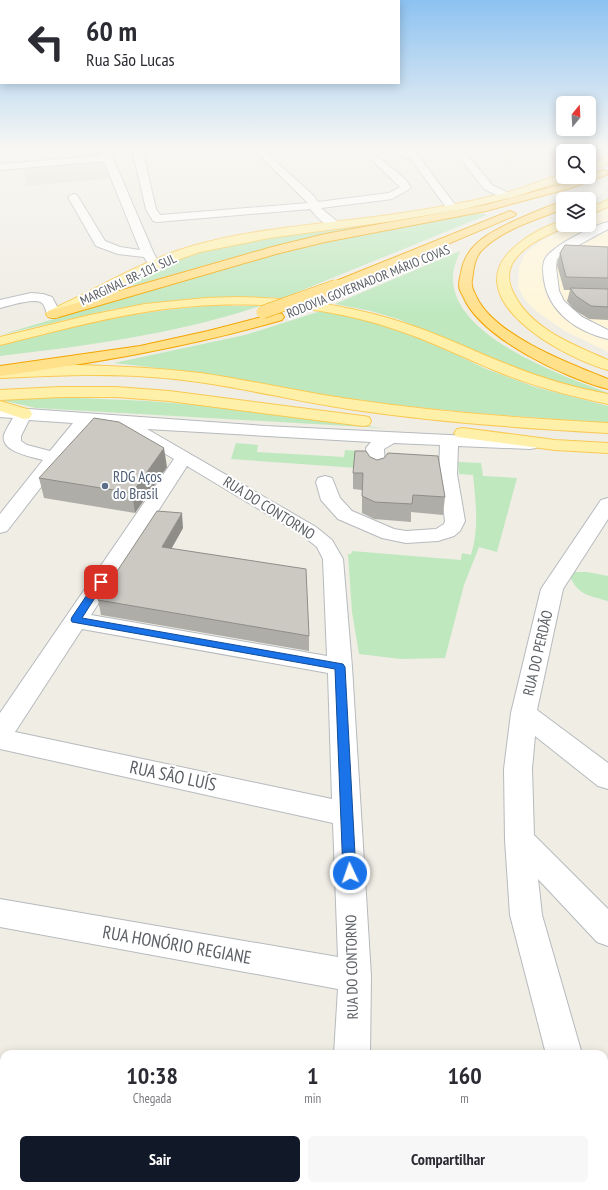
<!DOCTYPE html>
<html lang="pt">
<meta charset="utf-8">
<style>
:root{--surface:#fff;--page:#f7f7f7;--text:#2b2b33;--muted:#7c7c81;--accent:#111827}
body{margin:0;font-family:"PT Sans Narrow",sans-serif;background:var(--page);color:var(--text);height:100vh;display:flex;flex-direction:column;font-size:15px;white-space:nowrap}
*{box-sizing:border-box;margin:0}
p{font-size:13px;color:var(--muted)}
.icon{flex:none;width:22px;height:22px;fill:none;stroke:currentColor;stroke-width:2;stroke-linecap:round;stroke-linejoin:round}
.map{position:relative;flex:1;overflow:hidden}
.sheet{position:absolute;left:0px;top:1050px;width:608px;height:140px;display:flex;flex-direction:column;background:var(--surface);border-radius:12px 12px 0 0;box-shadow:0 2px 10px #0003}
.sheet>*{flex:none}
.hud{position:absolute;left:0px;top:0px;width:400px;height:84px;box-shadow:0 2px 10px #0003;background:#fff;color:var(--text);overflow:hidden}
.needle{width:26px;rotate:18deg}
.buttons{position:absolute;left:556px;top:96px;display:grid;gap:8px}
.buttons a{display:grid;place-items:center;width:40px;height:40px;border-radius:6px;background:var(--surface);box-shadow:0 2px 10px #0003;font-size:20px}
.pin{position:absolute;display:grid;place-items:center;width:34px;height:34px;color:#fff;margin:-17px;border-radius:8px;box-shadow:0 2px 6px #0006}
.me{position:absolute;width:44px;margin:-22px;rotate:357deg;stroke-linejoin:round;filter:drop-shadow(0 0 3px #0008)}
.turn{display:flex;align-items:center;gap:14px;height:84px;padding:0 20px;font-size:18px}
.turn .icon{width:52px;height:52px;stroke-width:2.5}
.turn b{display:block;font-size:28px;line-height:34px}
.eta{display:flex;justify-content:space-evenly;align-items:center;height:68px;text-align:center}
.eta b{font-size:24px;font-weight:700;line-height:28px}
.action{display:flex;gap:8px;margin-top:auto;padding:8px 20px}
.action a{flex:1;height:46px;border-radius:6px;background:var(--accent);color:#fff;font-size:16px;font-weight:700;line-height:46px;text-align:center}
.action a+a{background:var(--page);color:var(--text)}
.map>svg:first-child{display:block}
.commercial{fill:#fff6d9}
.industrial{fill:#e0ded8}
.green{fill:#bfe8bf}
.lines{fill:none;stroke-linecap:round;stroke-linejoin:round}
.minor-casing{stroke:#b6babe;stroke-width:2}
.major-casing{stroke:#f9c953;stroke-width:2}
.highway-casing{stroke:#f3a500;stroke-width:2}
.minor{fill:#fff;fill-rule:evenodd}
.major{fill:#fff0a9;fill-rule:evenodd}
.highway{fill:#ffe08b;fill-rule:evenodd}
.highway-bridge-casing{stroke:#f3a500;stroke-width:14;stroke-linecap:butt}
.highway-bridge{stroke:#ffe08b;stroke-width:13}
.wall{fill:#afada8}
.shaded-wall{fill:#8f8d88}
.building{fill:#ccc9c3;stroke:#8f8d88}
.route{fill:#1a73e8;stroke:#114b97}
.service-dot{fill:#5c6f8a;stroke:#fff;stroke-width:1.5}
.labels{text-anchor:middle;stroke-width:4;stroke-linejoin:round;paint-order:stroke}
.far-street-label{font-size:13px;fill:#5c6065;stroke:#fff}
.service-label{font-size:15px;fill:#4e5e75;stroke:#fff;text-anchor:start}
.street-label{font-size:15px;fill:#5c6065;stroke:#fff}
.near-street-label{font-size:18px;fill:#5c6065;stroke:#fff}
</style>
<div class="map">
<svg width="608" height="1190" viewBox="0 0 608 1190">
<rect width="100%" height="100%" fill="#efede4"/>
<polygon class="commercial" points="608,208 608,352 565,331 537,312 525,300 518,287 519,267 525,254 539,242 572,225 589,225 589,217"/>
<polygon class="industrial" points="102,159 109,179 103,179 27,186 23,166"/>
<g class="green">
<polygon points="481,213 487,215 283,298 244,297 172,301 113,309 0,335 276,253 383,230"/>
<path d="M437,214C397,222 357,227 317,236C249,251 183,273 115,290L150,270L199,252L270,237Z"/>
<path d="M460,251C457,260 452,270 453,281C456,338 563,376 608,393V396L543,379L398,319L371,311L335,304Z"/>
<path d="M207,306H260C176,334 87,346 0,356V346C70,327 135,311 207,306Z"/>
<path d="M321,311L362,318L386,326L436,345L486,369L535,387L608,406V423C523,417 437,411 352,399C273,387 194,371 114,363L245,335Z"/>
<polygon points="36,396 147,401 212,406 383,428 36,408 0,400 0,397"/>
<polygon points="236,443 258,445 257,452 344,457 345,450 361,451 358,468 231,459"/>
<path d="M458,462L481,463L483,476L517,478L497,552L479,547L464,585L445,658L401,659L359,654L352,612L348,554H351L352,551L461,560L462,553L471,555C479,529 476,503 473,475L459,474Z"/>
<path d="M568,572H587L608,576V601C587,595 577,595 568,572Z"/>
</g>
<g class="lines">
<defs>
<g id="minor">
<polygon points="100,149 109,149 154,254 160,264 158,267 150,267 144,257 118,254 96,246 68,197 73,194 77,195 105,241 120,247 140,250 104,161 0,170 0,164 102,156"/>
<path d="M132,149H142L156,209L160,215L308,203L253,149H262L313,195L318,202L389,193L400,187L374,162L372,160L374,158H380L406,180L411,188L392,199L321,208L339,223L341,225L339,227C328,230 317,217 310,209L157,222L153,221L146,209Z"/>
<polygon points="385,149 397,149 405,151 404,149 413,149 456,206 457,208 456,210 448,210 411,159 386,151"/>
<polygon points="466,156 469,157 492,185 511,194 512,196 511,198 503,198 484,189 461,159"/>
<path d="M608,222V229L564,253L557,259L556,267L559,291L564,301L582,317L608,330V339C578,332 549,313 544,280C543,273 542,265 545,259C552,246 594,225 608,222Z"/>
<path d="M31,293L43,294L52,297L61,314L59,317L54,318L49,317C46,313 45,305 42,303C35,297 8,306 0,308V300Z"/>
<path d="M0,407L265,426L530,439L536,440L539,444L536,448L530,449L458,446L457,474L465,521L460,531L454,536L438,541L406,543L382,538L338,519L321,500L316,482L318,478L325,476L332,478L340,498L352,511L394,529L406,531L436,529L444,524L445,521L439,474L440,445L394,443L384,449L385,469L382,473L376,475L370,473L367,469L366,448L371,442L147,429L316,527L332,540L343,559L352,667L371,976L370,1054H334L338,989L0,927V899L338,957L333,823L0,749V713L174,459L120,427L89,425L7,531L0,533V514L43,460C32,457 0,452 4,435C6,429 10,423 13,418L0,417ZM29,420L73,423L50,451L27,445L21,441V436ZM187,466L302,535L317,547L323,559L327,656L91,615ZM82,629L328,673L332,799L15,732Z"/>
<polygon points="608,498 608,519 563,589 537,710 608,763 608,789 598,786 535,736 532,769 534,835 608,909 608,946 597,942 538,879 542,915 582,1054 546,1054 510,915 505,840 504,769 511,713 541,589 601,500"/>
<polygon points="0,1160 4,1161 4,1186 66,1186 68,1190 0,1190"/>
<polygon points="604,1168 608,1170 608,1190 581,1190 580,1186 604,1186"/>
<polygon points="327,1186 367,1186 366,1190 326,1190"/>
</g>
<g id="major">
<polygon points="608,157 608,163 589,171 589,165"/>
<path d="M563,174V177H568L567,179L517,196L464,209L393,221L269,238L200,252L163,265L58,317L53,318L48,317L46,314L48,311C96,290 141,261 192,246C266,225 346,223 422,210C451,205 480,200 508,192C527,187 544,179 563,174Z"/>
<polygon points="608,200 608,207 589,215 589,208"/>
<path d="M563,221V225H568L567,226C548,235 522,245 512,264C507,274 509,285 514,294C531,329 574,345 608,360V370C563,358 452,297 517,245C530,234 547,225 563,221Z"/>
<path d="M237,297C295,298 352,305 407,324C442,335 475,352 509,365C541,378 574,388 608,394V404C570,396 532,386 496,371C462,357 429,340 394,329C314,302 227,299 145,312C96,320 48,333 0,345V337L90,315L145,304L206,298Z"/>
<path d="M76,365C118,366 158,368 200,373C250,380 299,392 349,399C435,412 521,418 608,423V433C521,428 434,422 348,409C282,399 217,381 151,377C100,373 50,376 0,378V368Z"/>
<polygon points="60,387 116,387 169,391 363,416 369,417 371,421 369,425 363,426 169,401 116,397 60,397 0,400 0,390"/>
<polygon points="0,401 30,410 32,414 30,418 24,419 0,411"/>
<polygon points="463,428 555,440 608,443 608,453 555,450 457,437 454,433 457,429"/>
</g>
<g id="highway">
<polygon points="603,170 606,171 608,173 606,175 571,188 486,211 325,242 276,254 59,317 54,318 49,317 47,314 49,311 272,247 325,234 485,205 563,184 583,177 589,177 589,175"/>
<path d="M563,202V209C536,220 503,229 482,250C476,256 474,265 473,273C473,277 471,281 472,285C472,289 475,293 476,296C493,335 570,364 608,379V389C565,378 480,338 463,296C461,293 459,288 459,285C459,281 460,277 461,273C465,245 489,233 512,222C528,215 546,206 563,202Z"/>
<polygon points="510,211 516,214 514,216 341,289 331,289 329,286 331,283"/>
<path d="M277,313L282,314L284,317L282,320C189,347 95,363 0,376V366L140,346L208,331Z"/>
</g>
</defs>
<use href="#minor" class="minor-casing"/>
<use href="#major" class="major-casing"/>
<use href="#highway" class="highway-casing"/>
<use href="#minor" class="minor"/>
<use href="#major" class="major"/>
<use href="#highway" class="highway"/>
<defs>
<polyline id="highway-bridge" points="263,312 336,286"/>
</defs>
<use href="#highway-bridge" class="highway-bridge-casing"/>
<use href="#highway-bridge" class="highway-bridge"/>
</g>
<g class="wall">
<polygon points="608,247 608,320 589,319 573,309 567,301 570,290 564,290 557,265 560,253"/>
<polygon points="370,457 377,460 384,458 445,497 443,515 411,512 411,522 374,519 362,513 362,490 353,489 353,473"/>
<polygon points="167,467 135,513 44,498 39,478"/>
<polygon points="183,528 171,549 309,636 309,651 101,615 98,600"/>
</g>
<g class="shaded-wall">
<polygon points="164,448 167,467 135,513 132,493"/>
<polygon points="182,513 183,528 164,562 162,547"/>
</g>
<g class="building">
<polygon points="565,245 608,247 608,278 566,277 560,253"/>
<polygon points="570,288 608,289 608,307 591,306 576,296"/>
<polygon points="94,418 119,422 164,448 132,493 39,478"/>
<polygon points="355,451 366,451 370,457 377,460 384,458 388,453 438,456 445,497 413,495 412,504 375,502 362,496 363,473 353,473"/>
<polygon points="157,511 182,513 162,547 306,569 309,636 98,600"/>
</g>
<linearGradient id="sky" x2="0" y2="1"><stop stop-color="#8dc2f1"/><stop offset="0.47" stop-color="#f8f7f3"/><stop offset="1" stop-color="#f8f7f3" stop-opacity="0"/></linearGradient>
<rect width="608" height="315" fill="url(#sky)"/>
<polygon class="route" points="101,579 105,582 82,618 343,664 345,667 356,873 354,877 350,879 345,877 343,873 335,669 72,622 71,620 72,617 97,580"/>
<circle class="service-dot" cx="105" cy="486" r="4"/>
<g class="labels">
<g class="far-street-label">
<text transform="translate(128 279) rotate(-25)" y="5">MARGINAL BR-101 SUL</text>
<text transform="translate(368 281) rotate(-22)" y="5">RODOVIA GOVERNADOR MÁRIO COVAS</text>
</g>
<g class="service-label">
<text x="113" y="482">RDG Aços<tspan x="113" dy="17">do Brasil</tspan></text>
</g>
<g class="street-label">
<text transform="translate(269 508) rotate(32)" y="5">RUA DO CONTORNO</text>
<text transform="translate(538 653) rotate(-77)" y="5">RUA DO PERDÃO</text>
<text transform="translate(352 967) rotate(-91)" y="5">RUA DO CONTORNO</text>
</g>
<g class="near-street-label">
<text transform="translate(173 776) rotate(12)" y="6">RUA SÃO LUÍS</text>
<text transform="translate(177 945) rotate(10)" y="6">RUA HONÓRIO REGIANE</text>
</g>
</g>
</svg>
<div class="buttons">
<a><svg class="needle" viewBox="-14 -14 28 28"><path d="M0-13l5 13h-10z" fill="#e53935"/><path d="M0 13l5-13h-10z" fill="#7c7c81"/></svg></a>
<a><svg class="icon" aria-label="search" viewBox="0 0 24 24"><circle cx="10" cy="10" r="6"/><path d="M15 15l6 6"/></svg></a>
<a><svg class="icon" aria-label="layers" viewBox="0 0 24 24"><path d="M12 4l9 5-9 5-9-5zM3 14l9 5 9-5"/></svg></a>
</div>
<div class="pin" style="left:101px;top:582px;background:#d93025"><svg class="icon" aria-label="arrive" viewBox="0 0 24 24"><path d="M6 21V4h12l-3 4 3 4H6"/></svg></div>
<svg class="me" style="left:350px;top:873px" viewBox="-20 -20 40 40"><circle r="17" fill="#1a73e8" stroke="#fff" stroke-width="3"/><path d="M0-11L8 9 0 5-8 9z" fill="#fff"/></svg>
<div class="hud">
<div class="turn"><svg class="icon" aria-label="left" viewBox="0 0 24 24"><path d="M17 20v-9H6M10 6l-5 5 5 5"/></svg><div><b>60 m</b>Rua São Lucas</div></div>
</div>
<section class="sheet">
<div class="eta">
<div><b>10:38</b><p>Chegada</p></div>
<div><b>1</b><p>min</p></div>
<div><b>160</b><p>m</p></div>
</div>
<div class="action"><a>Sair</a><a>Compartilhar</a></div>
</section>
</div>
